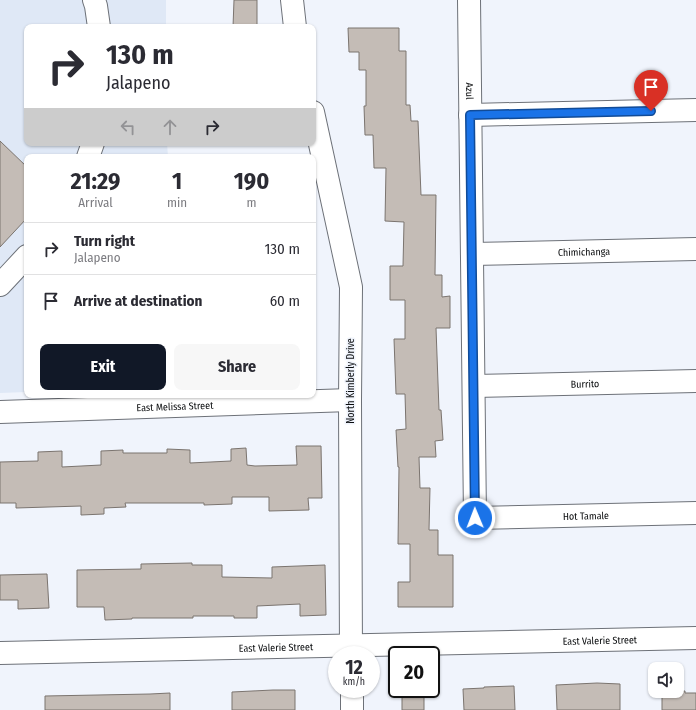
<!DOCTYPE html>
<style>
:root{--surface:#fff;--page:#f7f7f7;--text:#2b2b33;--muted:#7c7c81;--line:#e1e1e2;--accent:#111827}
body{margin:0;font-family:"Fira Sans Condensed",sans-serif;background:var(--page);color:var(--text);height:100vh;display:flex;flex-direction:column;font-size:15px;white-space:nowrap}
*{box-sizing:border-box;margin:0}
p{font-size:13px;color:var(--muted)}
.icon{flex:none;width:22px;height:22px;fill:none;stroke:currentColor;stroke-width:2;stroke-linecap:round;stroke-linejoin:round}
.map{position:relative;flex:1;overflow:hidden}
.side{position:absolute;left:24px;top:154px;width:292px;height:244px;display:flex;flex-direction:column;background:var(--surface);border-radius:8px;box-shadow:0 1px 3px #0004}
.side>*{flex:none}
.guide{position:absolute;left:24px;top:24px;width:292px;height:122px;border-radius:8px;box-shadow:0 1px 3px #0004;background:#fff;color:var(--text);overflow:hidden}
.buttons{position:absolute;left:648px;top:662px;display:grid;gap:8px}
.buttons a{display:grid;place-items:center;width:36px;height:36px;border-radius:8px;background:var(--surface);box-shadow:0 1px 3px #0004;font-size:20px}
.speed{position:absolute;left:328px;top:646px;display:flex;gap:8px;font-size:20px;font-weight:700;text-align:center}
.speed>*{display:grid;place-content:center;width:52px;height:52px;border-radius:50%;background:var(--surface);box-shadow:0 1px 3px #0004;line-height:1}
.speed small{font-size:10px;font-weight:400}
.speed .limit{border:2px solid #111;border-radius:6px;background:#fff;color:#111}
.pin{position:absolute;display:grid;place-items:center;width:34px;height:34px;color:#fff;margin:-41px -17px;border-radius:50% 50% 50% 0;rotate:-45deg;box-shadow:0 0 4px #0007}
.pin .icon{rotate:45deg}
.me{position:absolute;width:44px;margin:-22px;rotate:359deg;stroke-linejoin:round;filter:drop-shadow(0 0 3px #0008)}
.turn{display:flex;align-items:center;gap:14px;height:84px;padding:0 16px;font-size:18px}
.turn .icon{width:52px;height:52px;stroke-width:2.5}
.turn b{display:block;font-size:28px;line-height:34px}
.lanes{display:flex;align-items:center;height:38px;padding:0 16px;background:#0003;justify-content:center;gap:20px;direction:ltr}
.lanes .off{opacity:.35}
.eta{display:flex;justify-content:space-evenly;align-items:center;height:68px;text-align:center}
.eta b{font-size:24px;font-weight:700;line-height:28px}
.primary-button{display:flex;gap:8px;margin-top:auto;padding:8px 16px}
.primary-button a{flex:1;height:46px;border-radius:8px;background:var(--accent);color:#fff;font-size:16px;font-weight:700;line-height:46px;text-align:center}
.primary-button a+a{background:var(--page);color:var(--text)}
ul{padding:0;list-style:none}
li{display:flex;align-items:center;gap:12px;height:52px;padding:0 16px;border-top:1px solid var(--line)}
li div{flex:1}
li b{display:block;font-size:15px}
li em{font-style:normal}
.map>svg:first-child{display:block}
.built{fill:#dfe8f6}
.building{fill:#c4bcb6;stroke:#7b746f}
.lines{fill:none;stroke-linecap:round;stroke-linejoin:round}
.minor-casing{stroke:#6d7178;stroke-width:24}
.minor{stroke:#fff;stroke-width:22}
.route-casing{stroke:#114b97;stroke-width:10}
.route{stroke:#1a73e8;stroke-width:7}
.labels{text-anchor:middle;stroke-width:3;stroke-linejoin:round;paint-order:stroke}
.street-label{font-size:10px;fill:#0a0c0e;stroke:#f0f4fc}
</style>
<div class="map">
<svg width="696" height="710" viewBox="0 0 696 710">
<rect width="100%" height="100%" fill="#f0f4fc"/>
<polygon class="built" points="0,0 166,0 166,27 27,27 27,143 167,143 168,157 27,157 27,392 0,393"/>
<g class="building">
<polygon points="234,0 257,0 257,27 233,27"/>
<polygon points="348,28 399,28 399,51 406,51 406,105 410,105 411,121 418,121 421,195 436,195 435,275 442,275 442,297 450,296 450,328 436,328 439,410 441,410 443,440 435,441 436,457 419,457 420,488 430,488 429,530 438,530 438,555 453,555 453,607 398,607 398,582 410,582 410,544 398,544 399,467 398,467 396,430 406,429 405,394 396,394 394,339 405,339 405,300 390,300 390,266 403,266 404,222 385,221 386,168 374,168 373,135 365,135 364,106 366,106 366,70 359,70 359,52 349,52"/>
<polygon points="0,141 27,167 27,218 0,247"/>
<polygon points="296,446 321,446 322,498 308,498 309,510 269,511 269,497 232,497 232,504 204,505 204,503 125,503 126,507 104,508 104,514 81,515 81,506 16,508 16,503 0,503 0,462 38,461 38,452 62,451 62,467 101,465 101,451 123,450 123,453 167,453 167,449 190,450 190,463 231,461 231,449 246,448 247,465 255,466 297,465"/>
<polygon points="192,563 192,565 222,565 222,577 272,578 272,567 325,565 326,615 300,616 300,604 257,606 257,618 234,618 234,616 193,616 193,618 132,618 132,619 105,620 104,607 77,607 77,570 141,569 141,564"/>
<polygon points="47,574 49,608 18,609 18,600 0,600 0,575"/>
<polygon points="597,683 620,684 620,710 557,710 556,685"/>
<polygon points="514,686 515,710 464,710 463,689 484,688 484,687"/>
<rect x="402" y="689" width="22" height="21"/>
<polygon points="273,690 295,690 295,710 232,710 232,692"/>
<polygon points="662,691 685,691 685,693 696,693 696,710 662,710"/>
<polygon points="170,693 170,710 45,710 45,696 150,694"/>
</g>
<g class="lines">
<defs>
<g id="minor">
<polyline points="94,0 96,6 99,27"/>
<polyline points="292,0 295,27"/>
<path id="s1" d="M469,0L475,518L696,513"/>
<polyline points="313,112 351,287 350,400 351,655"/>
<polyline points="470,115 696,110"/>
<polyline points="88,157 93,143"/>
<path id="s2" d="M472,254L696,249"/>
<polyline points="0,285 27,256"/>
<path id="s3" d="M474,386L696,381"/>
<path id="s4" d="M0,412L350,400"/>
<path id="s5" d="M0,653L696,638"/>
<polyline points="352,689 352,710"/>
</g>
</defs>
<use href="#minor" class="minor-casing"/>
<use href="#minor" class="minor"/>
</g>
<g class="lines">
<defs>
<polyline id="route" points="475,518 470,115 651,111"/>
</defs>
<use href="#route" class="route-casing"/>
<use href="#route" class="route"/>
</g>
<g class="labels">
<g class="street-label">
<text dy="4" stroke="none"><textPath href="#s1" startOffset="91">Azul</textPath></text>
<text dy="4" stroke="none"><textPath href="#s2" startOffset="112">Chimichanga</textPath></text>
<text transform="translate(350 381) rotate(-90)" y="4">North Kimberly Drive</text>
<text dy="4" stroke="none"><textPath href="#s3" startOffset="111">Burrito</textPath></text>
<text dy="4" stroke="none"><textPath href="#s4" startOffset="175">East Melissa Street</textPath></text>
<text dy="4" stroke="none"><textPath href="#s1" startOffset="629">Hot Tamale</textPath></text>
<text dy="4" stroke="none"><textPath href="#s5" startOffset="600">East Valerie Street</textPath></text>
<text dy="4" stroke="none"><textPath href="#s5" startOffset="276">East Valerie Street</textPath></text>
</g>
</g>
</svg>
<div class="buttons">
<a><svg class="icon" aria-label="sound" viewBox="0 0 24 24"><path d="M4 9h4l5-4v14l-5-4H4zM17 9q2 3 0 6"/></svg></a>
</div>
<div class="speed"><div>12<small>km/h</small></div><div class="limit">20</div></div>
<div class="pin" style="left:651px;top:111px;background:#d93025"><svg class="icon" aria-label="arrive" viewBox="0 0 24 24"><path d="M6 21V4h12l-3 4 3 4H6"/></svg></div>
<svg class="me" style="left:475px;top:518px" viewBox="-20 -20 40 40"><circle r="17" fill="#1a73e8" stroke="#fff" stroke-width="3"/><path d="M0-11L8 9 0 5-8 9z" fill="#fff"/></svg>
<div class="guide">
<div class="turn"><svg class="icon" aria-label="right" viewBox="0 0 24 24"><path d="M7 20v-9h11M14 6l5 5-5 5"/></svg><div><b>130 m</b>Jalapeno</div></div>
<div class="lanes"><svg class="icon off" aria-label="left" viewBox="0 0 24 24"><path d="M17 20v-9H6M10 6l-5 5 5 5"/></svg><svg class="icon off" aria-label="ahead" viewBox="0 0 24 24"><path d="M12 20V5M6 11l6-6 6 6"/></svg><svg class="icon" aria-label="right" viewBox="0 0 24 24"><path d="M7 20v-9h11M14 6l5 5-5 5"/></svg></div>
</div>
<section class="side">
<div class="eta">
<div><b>21:29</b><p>Arrival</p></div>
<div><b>1</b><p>min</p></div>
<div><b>190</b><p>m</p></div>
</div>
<ul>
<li><svg class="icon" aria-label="right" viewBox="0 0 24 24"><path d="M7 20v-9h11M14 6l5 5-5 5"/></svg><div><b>Turn right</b><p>Jalapeno</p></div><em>130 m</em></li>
<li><svg class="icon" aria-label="arrive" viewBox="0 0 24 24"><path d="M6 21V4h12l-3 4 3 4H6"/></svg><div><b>Arrive at destination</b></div><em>60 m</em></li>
</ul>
<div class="primary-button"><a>Exit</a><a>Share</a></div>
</section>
</div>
